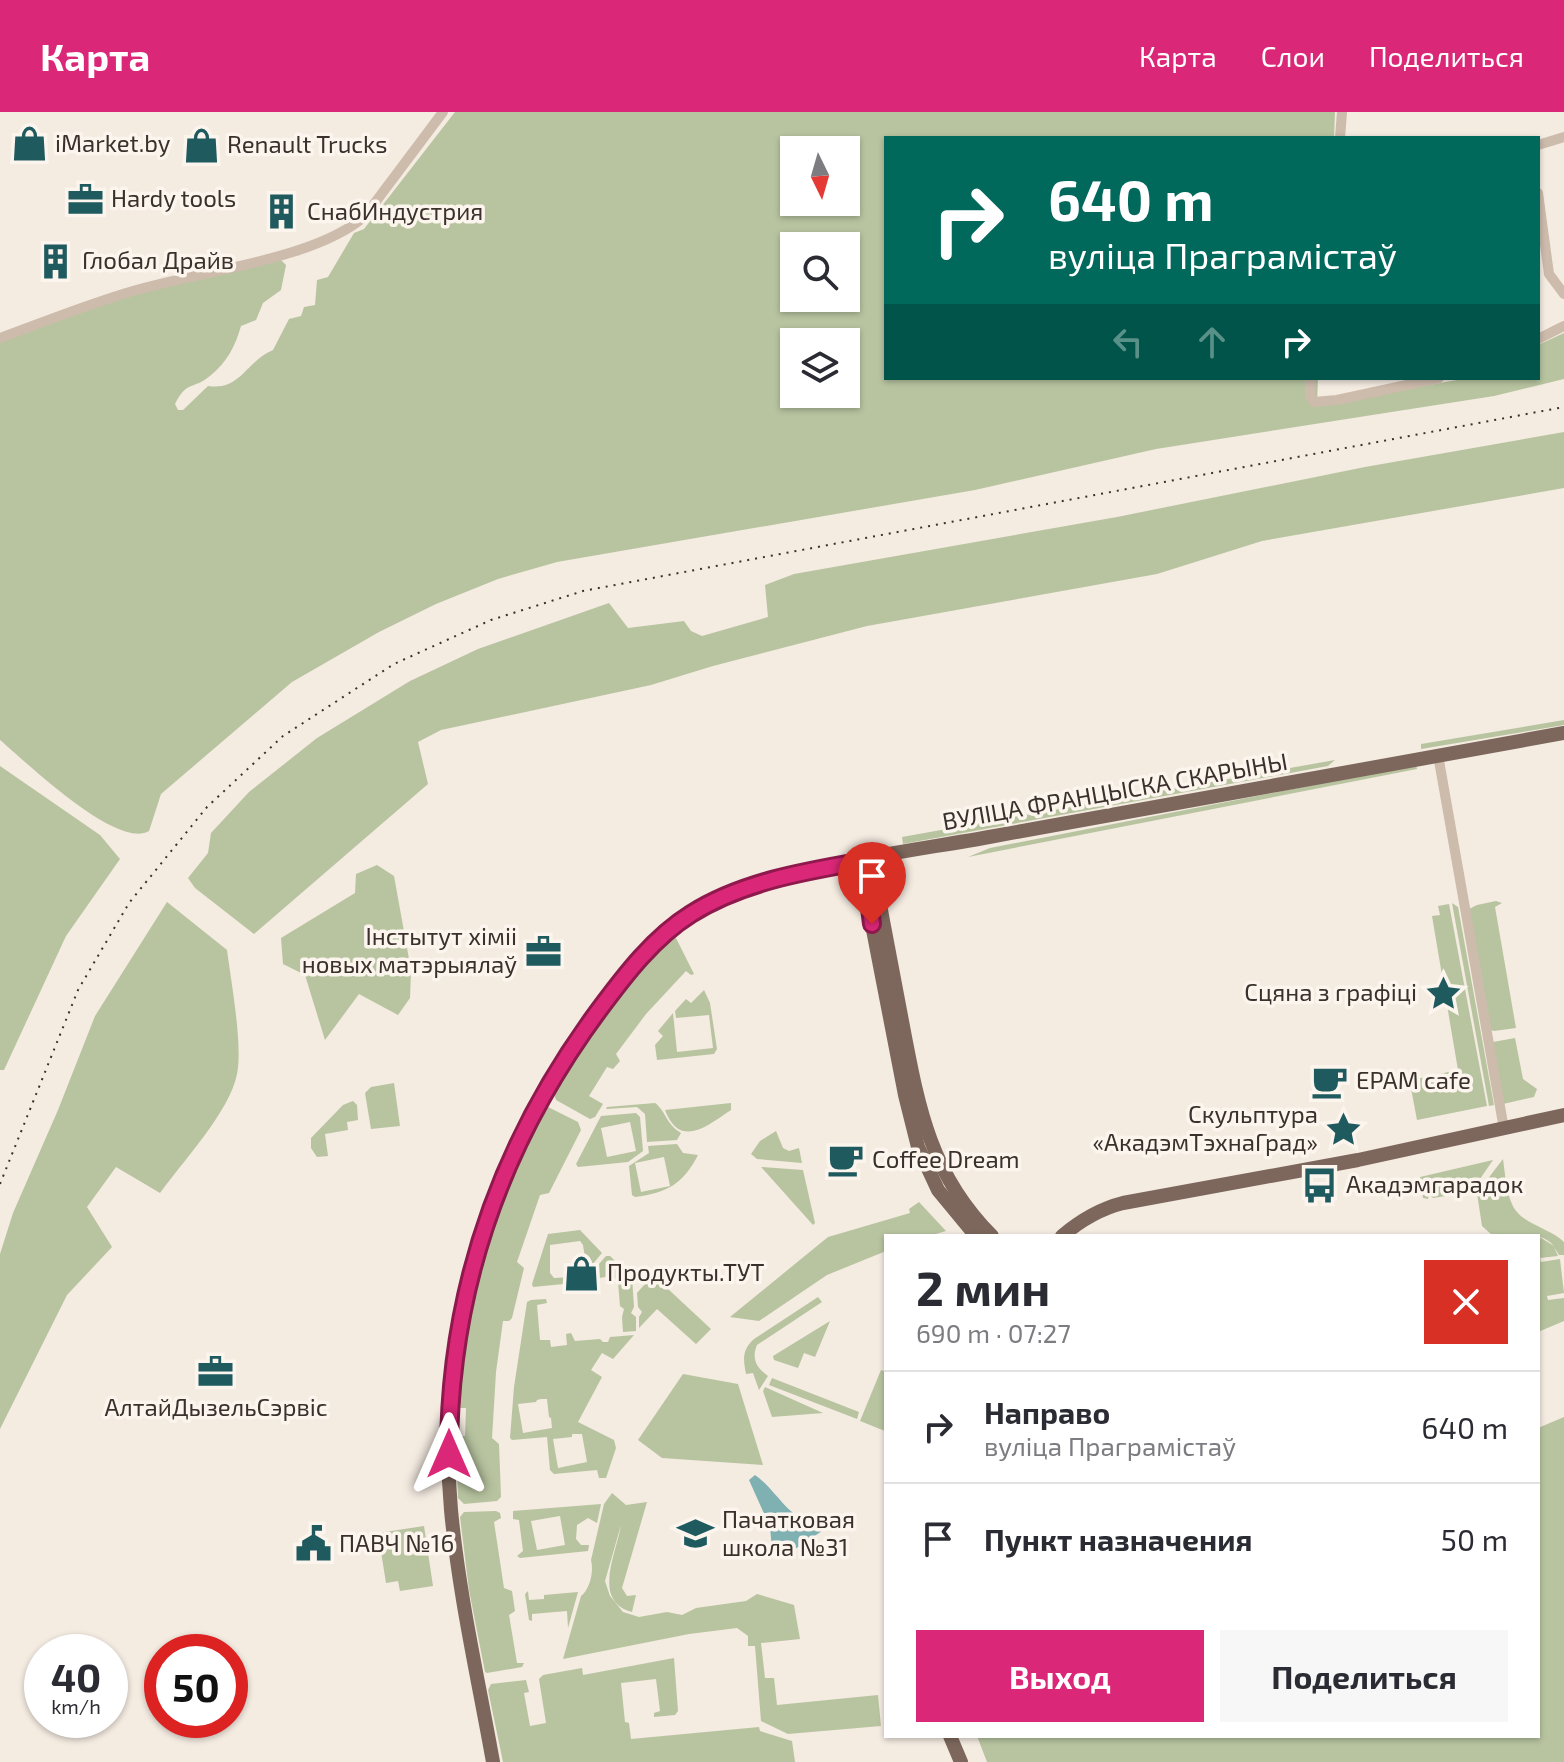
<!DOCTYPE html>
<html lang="ru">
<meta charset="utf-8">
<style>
:root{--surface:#fff;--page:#f7f7f7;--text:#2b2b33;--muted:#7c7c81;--line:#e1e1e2;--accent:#db2777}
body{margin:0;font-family:"Exo 2",sans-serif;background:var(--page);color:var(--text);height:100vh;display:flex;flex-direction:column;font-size:30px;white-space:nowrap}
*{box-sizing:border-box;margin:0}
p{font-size:26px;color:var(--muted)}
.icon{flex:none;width:44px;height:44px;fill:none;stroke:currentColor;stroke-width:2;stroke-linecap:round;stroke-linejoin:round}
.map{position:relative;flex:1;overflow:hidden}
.panel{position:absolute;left:884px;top:1122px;width:656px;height:504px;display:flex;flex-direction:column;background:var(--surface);border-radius:0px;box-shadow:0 2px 6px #0004}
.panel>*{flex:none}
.guide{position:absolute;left:884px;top:24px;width:656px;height:244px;border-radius:0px;box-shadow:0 2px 6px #0004;background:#00695c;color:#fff;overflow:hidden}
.needle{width:52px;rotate:175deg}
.buttons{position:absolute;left:780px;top:24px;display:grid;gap:16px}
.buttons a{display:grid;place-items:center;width:80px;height:80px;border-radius:0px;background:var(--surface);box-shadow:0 2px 6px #0004;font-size:40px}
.speed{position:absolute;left:24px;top:1522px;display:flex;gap:16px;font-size:40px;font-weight:700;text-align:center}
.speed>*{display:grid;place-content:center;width:104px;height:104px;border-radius:50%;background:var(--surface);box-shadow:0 2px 6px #0004;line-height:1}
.speed small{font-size:20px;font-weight:400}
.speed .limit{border:12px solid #d22;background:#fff;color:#111}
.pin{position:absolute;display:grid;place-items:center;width:68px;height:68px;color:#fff;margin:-82px -34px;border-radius:50% 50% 50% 0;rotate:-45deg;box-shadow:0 0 8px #0007}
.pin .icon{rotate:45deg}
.me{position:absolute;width:88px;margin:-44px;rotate:0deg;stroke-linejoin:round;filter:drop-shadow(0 0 6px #0008)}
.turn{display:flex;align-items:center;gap:28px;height:168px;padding:0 32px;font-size:36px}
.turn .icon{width:104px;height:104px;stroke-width:2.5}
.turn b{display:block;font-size:56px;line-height:68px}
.lanes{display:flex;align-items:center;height:76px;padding:0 32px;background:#0003;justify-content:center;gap:40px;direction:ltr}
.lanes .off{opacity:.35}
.round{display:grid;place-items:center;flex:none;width:84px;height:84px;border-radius:0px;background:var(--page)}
.headline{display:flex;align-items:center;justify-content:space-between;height:136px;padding:0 32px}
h1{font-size:48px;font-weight:700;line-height:60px}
.button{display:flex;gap:16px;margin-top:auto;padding:16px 32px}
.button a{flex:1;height:92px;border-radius:0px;background:var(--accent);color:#fff;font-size:32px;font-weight:700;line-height:92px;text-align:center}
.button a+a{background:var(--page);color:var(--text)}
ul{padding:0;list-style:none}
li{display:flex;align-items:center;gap:24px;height:112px;padding:0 32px;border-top:2px solid var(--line)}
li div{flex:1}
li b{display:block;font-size:30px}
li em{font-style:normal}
header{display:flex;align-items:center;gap:48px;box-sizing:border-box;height:112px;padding:0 40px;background:var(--accent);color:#fff}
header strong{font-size:38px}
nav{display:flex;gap:44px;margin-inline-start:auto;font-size:28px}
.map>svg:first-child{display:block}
.green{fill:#b8c4a0;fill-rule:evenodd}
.water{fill:#7fb0b2}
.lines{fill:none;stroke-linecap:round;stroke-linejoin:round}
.minor{stroke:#cdbbac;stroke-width:10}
.major{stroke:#7d675c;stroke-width:14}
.rail{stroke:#3b302b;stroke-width:2;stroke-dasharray:2 6;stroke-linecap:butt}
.route-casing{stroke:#8e194d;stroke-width:20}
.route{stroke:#db2777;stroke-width:14}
.labels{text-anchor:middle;stroke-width:7;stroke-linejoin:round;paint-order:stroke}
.poi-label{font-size:24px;fill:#3b302b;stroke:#fbf5ee;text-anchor:start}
.street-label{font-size:24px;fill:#3b302b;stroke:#fbf5ee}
</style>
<header>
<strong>Карта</strong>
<nav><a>Карта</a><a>Слои</a><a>Поделиться</a></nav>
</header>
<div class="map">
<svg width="1564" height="1650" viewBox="0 0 1564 1650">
<rect width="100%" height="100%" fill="#f4ebe1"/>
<g class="green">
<path d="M455,0H1335L1334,26H886V266H1318L1317,293L1468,266H1538V233L1564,221V267L1494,284L1156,337L975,378L557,450L498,467L436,492L379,520L292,570L161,682L149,719C117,738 26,650 0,628V229L151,176L281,148L286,153L281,178L263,191L256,208L241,214C235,235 227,250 210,264C193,278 187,268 175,292L178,298H183L208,274C241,279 246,249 273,238L289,207L301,204L304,195L315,193L317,168L328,165L354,121L364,117ZM794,38H846V90H794ZM794,134H846V186H794ZM794,230H846V282H794Z"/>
<polygon points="1564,320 1564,376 1262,429 1157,462 867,514 713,554 651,573 441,618 418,630 428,672 254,822 195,776 188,766 208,741 211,721 249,680 317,626 410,569 478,537 609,491 628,516 684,509 691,519 702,524 768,505 765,473 794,462 1117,405 1365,355"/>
<polygon points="1564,608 1564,613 1421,637 1421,632"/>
<polygon points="1335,648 1328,654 903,732 902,725"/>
<polygon points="1416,653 1417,657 968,745 990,736"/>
<polygon points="0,654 100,723 120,747 66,824 4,958 0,958"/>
<polygon points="377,753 394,764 411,858 410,886 398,903 359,882 325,928 305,863 283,852 281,826 355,781 356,762"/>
<polygon points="1496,789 1502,791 1495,795 1516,916 1494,919 1491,918 1469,797 1477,793"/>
<path d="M167,790L227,838C231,869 243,934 237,962C230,999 183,1049 160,1081L116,1055L87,1095L112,1135L67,1183L0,1317V1142L13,1101L58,998L95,904Z"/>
<polygon points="1452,791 1458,795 1494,993 1489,994"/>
<polygon points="1449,792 1487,994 1417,1008 1410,971 1416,967 1458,958 1432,804 1440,803 1438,794"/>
<path d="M676,826L694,862L691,863L686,859L646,902L616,942L620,949L613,957L607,955L589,984L603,992L595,1005L590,1007L556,988L553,979C591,926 626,872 672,827Z"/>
<polygon points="704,878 710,891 717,937 714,942 657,948 655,933 663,924 658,919 673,901 677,940 713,936 709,903 676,906 675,899 686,887 691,891"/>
<polygon points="1515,926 1523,967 1537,977 1534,985 1503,992 1493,930"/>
<polygon points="394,971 400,1014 371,1017 365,981 371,975"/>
<polygon points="353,989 357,993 358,1008 347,1010 348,1018 325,1022 328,1044 317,1045 311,1036 311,1026 343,993"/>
<path d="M655,991C666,999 665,1011 681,1021L677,1028L647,1030L645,1002L637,995L606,997L607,995Z"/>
<path d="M731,991V998C708,1013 680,1038 665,998Z"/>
<path d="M546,994L578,1010L581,1018L549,1081L540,1083L517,1150L524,1156L512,1206L509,1209H503L496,1260L492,1326L499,1332L501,1385L497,1389L464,1392L458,1386L456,1324H465L466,1296H457C466,1205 487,1115 526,1032C532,1020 537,1004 546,994Z"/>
<path d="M636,1001L640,1005L643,1039L628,1050L578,1055L576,1052L601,1004ZM630,1010L636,1039L607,1045L601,1016Z"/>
<polygon points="776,1019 783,1036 789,1039 799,1036 802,1051 757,1047 751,1042 760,1029"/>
<path d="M677,1032L683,1041L698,1043C683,1072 667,1081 635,1085L632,1083L629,1054L649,1041L648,1034ZM664,1045L670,1074L641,1080L635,1051Z"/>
<path d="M1503,1047C1505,1061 1506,1079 1512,1092C1520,1112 1550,1116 1564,1130V1143H1559L1554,1135L1558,1144L1540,1146L1541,1150L1560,1147L1564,1181L1547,1184L1548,1188L1564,1186V1209L1538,1220V1124L1554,1134C1538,1116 1514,1124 1493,1124L1482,1114L1477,1081Z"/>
<polygon points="1493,1048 1471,1080 1433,1086 1429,1082 1428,1087 1423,1086 1420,1065"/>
<polygon points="761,1055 803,1058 815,1111 813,1113"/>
<polygon points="919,1090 946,1119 929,1124 886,1124 886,1139 827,1163 759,1209 730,1205 828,1125 910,1101 909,1097"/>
<polygon points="580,1118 602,1141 587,1159 583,1133 580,1129 550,1133 550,1161 554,1166 573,1165 574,1171 533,1175 532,1172 548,1122"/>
<polygon points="606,1144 610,1144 632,1165 634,1195 631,1201 636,1205 636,1219 623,1220 622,1205 624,1197 620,1194 618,1170 613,1164 592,1167 592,1160"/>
<polygon points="653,1163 711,1217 696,1232 657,1197 639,1216 639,1205 642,1200 638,1195 637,1181"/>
<path d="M818,1185L822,1190L757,1233C751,1247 757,1256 768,1264L759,1278L753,1261L746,1262C743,1247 742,1238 754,1227Z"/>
<path d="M546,1187L547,1191L537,1193L540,1228H550L551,1235L567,1233L566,1222L571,1221L575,1229L600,1227L603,1230H608L610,1225L634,1223L613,1247L602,1241L591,1258L602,1265L578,1310L614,1328L616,1336L606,1366H599L597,1358L554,1362L550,1358L547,1325L512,1328L510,1326L514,1275L527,1190L531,1188ZM541,1287H547L549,1305L551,1306L552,1316L523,1321L518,1292L536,1290L537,1288ZM572,1322H582L587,1350L558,1356L553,1327L572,1325Z"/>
<polygon points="830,1209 815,1245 804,1241 798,1256 774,1248 773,1244"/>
<polygon points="881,1258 886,1260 885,1319 860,1309"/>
<polygon points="683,1262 738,1272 763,1353 662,1346 638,1328"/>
<polygon points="772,1266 859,1300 857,1307 769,1273"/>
<polygon points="765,1275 823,1301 772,1305 763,1279"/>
<polygon points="1564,1305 1564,1650 987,1650 977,1624 1538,1624 1538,1316"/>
<path d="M612,1381L626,1393L647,1390L622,1476L627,1484L636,1483L632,1500C591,1489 617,1440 621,1413L605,1469L610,1484L623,1500L639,1505L667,1500L682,1503L696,1496L746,1489L757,1482L794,1493L800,1527L761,1531L765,1566H774L777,1593L878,1583L881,1614L788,1622L761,1609L755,1534H748V1524L737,1516L689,1522L563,1547L581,1484C590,1477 594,1459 591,1448L604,1392Z"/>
<path d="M601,1392L597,1411L588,1406L577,1413L576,1427L581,1433H589L588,1439L520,1446L517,1444L523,1439L519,1408L513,1407V1399ZM560,1404L565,1433L537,1438L531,1409Z"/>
<polygon points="496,1399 500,1401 501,1406 494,1410 504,1476 512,1479 515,1499 509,1503 517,1551 524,1551 522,1555 487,1561 485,1560 469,1478 460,1405 464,1400"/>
<polygon points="424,1414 433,1474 400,1479 398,1469 386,1471 378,1421"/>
<polygon points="528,1479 529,1488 544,1487 544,1483 578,1480 568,1516 567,1499 532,1502 532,1509 529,1508 525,1482"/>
<polygon points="674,1546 678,1599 675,1603 654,1605 654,1601 660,1599 656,1567 621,1571 625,1610 629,1611 631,1627 759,1615 760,1619 792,1629 795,1650 503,1650 488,1578 491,1572 526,1568 529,1580 524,1581 530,1614 546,1611 539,1567 543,1563 582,1556 583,1563"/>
</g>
<path class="water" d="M755,1363C778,1379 788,1409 819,1412L822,1419L792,1439L781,1442L772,1437L770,1415L749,1368Z"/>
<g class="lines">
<g class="minor">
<polyline points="1340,26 1342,0"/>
<polyline points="1538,33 1564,25"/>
<polyline points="1538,81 1549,162 1564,182"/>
<path d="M0,226C44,210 88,192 133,179C199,159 315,148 365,104L443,0"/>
<polyline points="1538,227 1564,214"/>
<polyline points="1310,266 1310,284 1314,290 1337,288 1439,266"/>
<polyline points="1438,643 1504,1017"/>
</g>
<g class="major">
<path d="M864,749L877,777C885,821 894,865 902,909C918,993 929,1061 992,1124"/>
<polyline points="864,757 867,787 905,983 918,1035 938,1078 976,1124"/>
<path d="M1062,1124C1081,1108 1099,1097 1123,1091L1358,1048L1564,1003"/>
<polyline points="950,1624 961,1650"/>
<path d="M493,1650C478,1566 459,1483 451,1398C436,1233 483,1067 576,931C607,886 642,833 690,802C764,756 902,741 989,725C1181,690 1372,656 1564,621"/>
</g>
<polyline class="rail" points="0,1072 78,878 129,791 207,695 283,624 394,552 491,508 583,479 1564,295"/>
</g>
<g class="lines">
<defs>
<path id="route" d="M449,1342C449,1178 502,1029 599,898C625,863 654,825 691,802C741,770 806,759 864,749L872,812"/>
</defs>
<use href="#route" class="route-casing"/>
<use href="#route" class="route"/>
</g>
<defs>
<symbol id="shop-bare" viewBox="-9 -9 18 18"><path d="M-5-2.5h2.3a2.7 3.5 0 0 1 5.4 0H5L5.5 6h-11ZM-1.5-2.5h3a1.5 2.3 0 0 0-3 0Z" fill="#1f5a5e" stroke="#fbf5ee" stroke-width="2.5" paint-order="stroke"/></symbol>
<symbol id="office-bare" viewBox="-9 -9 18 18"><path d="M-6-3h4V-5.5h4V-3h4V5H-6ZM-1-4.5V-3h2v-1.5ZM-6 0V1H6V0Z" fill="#1f5a5e" stroke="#fbf5ee" stroke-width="2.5" paint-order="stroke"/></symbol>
<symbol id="building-bare" viewBox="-9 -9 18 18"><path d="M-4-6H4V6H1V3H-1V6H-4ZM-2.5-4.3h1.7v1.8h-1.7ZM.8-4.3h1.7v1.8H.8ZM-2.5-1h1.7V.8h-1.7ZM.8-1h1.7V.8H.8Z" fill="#1f5a5e" stroke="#fbf5ee" stroke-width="2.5" paint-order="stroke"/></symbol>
<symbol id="sight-bare" viewBox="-9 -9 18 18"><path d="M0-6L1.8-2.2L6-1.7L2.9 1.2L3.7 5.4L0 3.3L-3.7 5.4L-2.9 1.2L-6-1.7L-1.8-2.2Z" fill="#1f5a5e" stroke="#fbf5ee" stroke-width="2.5" paint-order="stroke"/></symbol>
<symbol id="cafe-bare" viewBox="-9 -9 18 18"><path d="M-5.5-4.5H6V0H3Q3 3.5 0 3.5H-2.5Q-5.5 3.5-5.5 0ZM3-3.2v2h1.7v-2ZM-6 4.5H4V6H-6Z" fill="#1f5a5e" stroke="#fbf5ee" stroke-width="2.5" paint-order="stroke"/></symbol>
<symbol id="bus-bare" viewBox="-9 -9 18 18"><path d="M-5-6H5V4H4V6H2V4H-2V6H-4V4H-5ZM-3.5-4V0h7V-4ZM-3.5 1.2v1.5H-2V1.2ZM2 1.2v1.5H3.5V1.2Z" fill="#1f5a5e" stroke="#fbf5ee" stroke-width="2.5" paint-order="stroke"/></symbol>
<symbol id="school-bare" viewBox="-9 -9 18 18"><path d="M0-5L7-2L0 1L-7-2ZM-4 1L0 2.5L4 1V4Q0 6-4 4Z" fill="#1f5a5e" stroke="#fbf5ee" stroke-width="2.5" paint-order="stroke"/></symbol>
<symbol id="civic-bare" viewBox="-9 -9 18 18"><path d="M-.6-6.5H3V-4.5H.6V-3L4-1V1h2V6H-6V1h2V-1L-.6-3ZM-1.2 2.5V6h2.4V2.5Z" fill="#1f5a5e" stroke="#fbf5ee" stroke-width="2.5" paint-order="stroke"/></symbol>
</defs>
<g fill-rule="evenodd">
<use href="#shop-bare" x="4" y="6" width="51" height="51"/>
<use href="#shop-bare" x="176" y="8" width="51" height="51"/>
<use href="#office-bare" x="60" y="62" width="51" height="51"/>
<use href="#building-bare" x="256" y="74" width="51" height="51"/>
<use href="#building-bare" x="30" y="124" width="51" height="51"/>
<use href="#office-bare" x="518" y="814" width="51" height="51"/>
<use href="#sight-bare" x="1418" y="856" width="51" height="51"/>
<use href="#cafe-bare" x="1304" y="944" width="51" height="51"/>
<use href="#sight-bare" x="1318" y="992" width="51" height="51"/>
<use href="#cafe-bare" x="820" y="1022" width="51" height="51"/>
<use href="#bus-bare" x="1294" y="1048" width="51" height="51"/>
<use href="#shop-bare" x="556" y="1136" width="51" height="51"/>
<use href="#office-bare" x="190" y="1234" width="51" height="51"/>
<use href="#school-bare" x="670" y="1396" width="51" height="51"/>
<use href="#civic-bare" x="288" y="1406" width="51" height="51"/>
</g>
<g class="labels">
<g class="poi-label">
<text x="55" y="40">iMarket.by</text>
<text x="227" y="41">Renault Trucks</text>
<text x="111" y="95">Hardy tools</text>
<text x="307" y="108">СнабИндустрия</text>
<text x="82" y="157">Глобал Драйв</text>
<text x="517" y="833" text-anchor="end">Інстытут хіміі<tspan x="517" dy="28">новых матэрыялаў</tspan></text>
<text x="1417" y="889" text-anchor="end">Сцяна з графіці</text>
<text x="1356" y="977">EPAM cafe</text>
<text x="1318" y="1011" text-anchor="end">Скульптура<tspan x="1318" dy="28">«АкадэмТэхнаГрад»</tspan></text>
<text x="872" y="1056">Coffee Dream</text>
<text x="1346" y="1081">Акадэмгарадок</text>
<text x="607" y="1169">Продукты.ТУТ</text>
<text x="216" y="1304" text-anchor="middle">АлтайДызельСэрвіс</text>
<text x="722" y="1416">Пачатковая<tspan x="722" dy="28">школа №31</tspan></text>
<text x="339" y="1440">ПАВЧ №16</text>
</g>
<g class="street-label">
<text transform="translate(1115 680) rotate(-10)" y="8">ВУЛІЦА ФРАНЦЫСКА СКАРЫНЫ</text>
</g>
</g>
</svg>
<div class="buttons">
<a><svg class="needle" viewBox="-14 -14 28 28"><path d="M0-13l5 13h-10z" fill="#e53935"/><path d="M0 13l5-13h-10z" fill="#7c7c81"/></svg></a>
<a><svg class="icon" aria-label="search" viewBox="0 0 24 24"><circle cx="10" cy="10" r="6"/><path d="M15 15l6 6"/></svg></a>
<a><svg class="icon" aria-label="layers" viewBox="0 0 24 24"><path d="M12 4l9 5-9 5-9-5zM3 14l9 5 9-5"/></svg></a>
</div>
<div class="speed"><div>40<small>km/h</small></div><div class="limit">50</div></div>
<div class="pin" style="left:872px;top:812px;background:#d93025"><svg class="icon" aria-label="arrive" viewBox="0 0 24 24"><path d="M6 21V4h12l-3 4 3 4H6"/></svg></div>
<svg class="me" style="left:449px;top:1342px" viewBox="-20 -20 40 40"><path d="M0-17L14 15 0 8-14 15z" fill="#db2777" stroke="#fff" stroke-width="4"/></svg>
<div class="guide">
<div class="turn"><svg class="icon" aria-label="right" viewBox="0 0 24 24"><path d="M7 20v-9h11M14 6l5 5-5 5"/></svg><div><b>640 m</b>вуліца Праграмістаў</div></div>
<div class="lanes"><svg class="icon off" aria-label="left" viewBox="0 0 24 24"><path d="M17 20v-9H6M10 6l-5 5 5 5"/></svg><svg class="icon off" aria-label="ahead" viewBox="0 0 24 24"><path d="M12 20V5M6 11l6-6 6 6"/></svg><svg class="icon" aria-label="right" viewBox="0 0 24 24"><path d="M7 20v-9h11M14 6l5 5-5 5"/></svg></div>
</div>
<section class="panel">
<div class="headline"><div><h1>2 мин</h1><p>690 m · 07:27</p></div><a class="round" style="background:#d93025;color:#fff"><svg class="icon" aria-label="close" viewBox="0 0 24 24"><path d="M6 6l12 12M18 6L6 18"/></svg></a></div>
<ul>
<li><svg class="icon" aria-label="right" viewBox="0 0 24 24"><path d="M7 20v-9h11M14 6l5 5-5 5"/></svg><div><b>Направо</b><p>вуліца Праграмістаў</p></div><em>640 m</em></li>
<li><svg class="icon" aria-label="arrive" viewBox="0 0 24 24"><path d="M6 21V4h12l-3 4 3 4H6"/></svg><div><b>Пункт назначения</b></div><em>50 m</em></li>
</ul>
<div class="button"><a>Выход</a><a>Поделиться</a></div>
</section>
</div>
